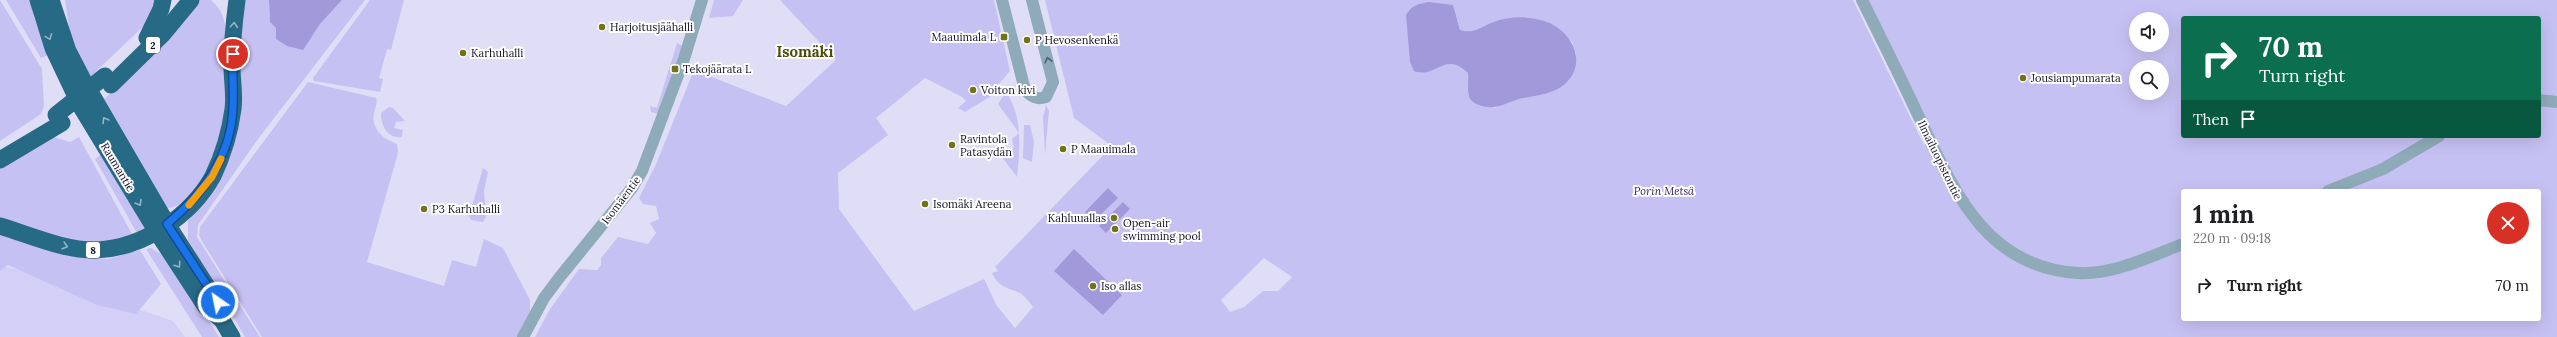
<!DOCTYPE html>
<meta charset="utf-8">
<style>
:root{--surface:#fff;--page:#f2f2f2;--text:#202124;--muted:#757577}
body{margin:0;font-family:Lora,serif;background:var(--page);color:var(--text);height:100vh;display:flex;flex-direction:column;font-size:15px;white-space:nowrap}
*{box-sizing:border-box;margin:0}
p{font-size:13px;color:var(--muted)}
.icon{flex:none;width:22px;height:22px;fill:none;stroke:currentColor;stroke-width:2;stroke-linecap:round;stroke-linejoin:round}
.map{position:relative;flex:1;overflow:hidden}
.sheet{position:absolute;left:2181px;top:189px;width:360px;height:132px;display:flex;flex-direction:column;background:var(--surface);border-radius:4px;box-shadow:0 4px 16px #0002}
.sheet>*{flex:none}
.guide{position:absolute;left:2181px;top:16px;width:360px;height:122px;border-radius:4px;box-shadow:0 4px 16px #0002;background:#0b6e4f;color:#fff;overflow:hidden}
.tools{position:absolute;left:2129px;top:12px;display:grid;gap:8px}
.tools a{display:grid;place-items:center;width:40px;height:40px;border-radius:50%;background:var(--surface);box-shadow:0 4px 16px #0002;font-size:20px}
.pin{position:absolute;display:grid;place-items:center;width:34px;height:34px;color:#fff;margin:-17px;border:2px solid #fff;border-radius:50%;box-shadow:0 1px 4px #0007}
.me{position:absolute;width:44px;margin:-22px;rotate:327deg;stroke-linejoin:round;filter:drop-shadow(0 0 3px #0008)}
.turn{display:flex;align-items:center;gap:14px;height:84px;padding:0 12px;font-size:18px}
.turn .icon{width:52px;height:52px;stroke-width:2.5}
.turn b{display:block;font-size:28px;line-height:34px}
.then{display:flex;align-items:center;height:38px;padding:0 12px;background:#0003;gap:8px;font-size:15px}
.round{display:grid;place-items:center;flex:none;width:42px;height:42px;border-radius:21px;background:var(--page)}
.head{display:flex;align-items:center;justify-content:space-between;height:68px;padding:0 12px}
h1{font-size:24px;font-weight:700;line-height:30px}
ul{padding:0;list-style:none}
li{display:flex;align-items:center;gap:12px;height:56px;padding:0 12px}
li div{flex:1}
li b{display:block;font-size:15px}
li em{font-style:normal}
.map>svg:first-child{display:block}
.built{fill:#d3cff6}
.green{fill:#c6c1f3;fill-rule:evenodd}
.water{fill:#a199da}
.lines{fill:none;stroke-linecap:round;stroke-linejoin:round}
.minor{stroke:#8faab8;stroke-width:12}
.highway{stroke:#276a86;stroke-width:17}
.highway-bridge{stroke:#276a86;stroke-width:17}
.oneway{stroke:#93b4c2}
.oneway2{stroke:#525e6e}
.route-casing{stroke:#114b97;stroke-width:10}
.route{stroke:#1a73e8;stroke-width:7}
.slow{stroke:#f59e0b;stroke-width:7}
.poi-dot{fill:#727216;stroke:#fff;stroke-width:1.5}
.labels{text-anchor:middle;stroke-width:4;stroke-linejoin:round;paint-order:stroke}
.shield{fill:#fff;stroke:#5a5866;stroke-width:1}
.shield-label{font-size:10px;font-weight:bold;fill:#141125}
.poi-label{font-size:11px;fill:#141125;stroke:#fff;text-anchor:start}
.street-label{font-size:11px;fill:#141125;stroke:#fff}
.park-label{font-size:11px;font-style:italic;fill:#321d68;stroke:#fff}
.district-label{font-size:15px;font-weight:bold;fill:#4c4c0d;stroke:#fff}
</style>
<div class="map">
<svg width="2557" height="337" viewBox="0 0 2557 337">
<rect width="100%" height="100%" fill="#e0def6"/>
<polygon class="built" points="0,266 28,271 173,321 185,337 0,337"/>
<g class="green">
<polygon points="0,0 42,69 44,106 41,114 0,141"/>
<polygon points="6,0 30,0 34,18 48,55 41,58"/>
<polygon points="65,0 158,0 149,21 88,79 70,33"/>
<path d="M199,0H211C216,5 221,10 223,17C231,39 228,113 223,137C218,157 190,209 167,208L101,102L126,79Z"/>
<polygon points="242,0 269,0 270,22 305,46 320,24 342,0 365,0 258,139 198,225 197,237 260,337 245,337 188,240 188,221 193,210 217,182"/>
<polygon points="370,0 404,0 391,50 387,49 379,78 383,79 380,92 314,81 313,78"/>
<polygon points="714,0 743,0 733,16 709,18"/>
<path d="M780,0H994L1010,71L998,85L993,95L965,112L958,108L966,101L962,97L925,78L876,118L888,135L838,173L839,209L914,311L984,279L997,306L1015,328L1033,307C1030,303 1025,296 1020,293C1008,288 998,287 992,273L998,271L995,267L1112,146L1074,118L1045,0H1853L1924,145L1930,142L1862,0H2557V337H535L550,309L579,269L597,270L601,265V258L618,237L648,244L656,233L650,223L659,219L656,206L643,204L639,198L657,162L694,70L786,106L836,60ZM2183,18H2539V136H2183ZM1457,19L1460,30L1472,32L1479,29L1557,27L1572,42L1576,54L1545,94L1517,99L1495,108L1469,93L1468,73C1459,64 1452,62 1439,65ZM2136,19H2162V45H2136ZM2136,67H2162V93H2136ZM2183,191H2539V319H2183ZM1264,258L1292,277L1278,291H1263L1244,307L1230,312L1221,300Z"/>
<polygon points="677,43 683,46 658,114 651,112 650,106 657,108"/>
<path d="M308,82L376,98C378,102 375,108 374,113C371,129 383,139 397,144L398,153L367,262L444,286L452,260L476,267L484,239L503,248L530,300V312L517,337H262L203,243L199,235L200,227Z"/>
<path d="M1006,92C1023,117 1020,148 1017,177L998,152L1004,148L1008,152L1014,148L1012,139L1019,133L998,104Z"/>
<polygon points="1046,105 1049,111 1045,155 1043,117"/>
<path d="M389,107L393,108L405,121L396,122L394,128L403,130L402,137C387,139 381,125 381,113Z"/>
<polygon points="1024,125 1030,125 1034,142 1032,162 1023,158"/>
<polygon points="54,137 70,142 79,137 133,236 106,242 83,243 0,222 0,167"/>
<polygon points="104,152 147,229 138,235 95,159"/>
<polygon points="483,168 488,172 484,191 486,217 483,222 471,220 469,216"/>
<polygon points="0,233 82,258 108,259 140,250 161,284 136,314 97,305 8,265 0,271"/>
<polygon points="151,248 169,259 219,337 202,337 146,249"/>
</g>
<g class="water">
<polygon points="269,0 342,0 320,24 303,50 287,46 276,39 276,28 270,22"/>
<path d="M1429,2L1453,5L1460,30C1477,34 1479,27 1494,22C1510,16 1528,16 1544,21C1571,29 1589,62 1565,84C1551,96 1533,95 1516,100C1509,102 1501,107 1493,107C1487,108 1475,105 1471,100C1466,94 1469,80 1468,73C1444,50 1437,79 1414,71L1410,62L1406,15C1412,5 1418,4 1429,2Z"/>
<polygon points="1108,188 1118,198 1094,221 1085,212"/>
<polygon points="1123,202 1130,209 1106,233 1099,226"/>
<polygon points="1074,249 1122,295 1103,315 1054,271"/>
</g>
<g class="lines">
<g class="minor">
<path d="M1002,0L1025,90C1032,97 1037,100 1046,97L1053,82L1032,0"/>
<path d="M1862,0C1881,38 1900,76 1918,115C1953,188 1983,267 2078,273C2113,275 2151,256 2183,244"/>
<polyline points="2539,100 2557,102"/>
<polyline points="2328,191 2383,169 2439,136"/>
<polyline points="523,337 544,298 559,278 632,188 642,171 684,59 702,0"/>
</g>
<g class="highway">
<polyline points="38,0 53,48 80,105 157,232 206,307 222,320 232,337"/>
<polyline points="51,0 68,51 82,78 167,224 217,302 222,320"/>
<polyline points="147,38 161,9 163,0"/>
<polyline points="111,85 162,35 191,0"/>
<polyline points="0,160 62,123"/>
<path d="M0,226C30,235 65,251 97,250C143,248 191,216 213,176C223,155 230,132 233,109C235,96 232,80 232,67C232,44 234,22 237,0"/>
</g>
<polyline class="highway-bridge" points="56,115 105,76"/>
</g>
<defs><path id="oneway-chevron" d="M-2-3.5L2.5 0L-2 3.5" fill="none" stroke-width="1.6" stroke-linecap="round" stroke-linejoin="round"/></defs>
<g class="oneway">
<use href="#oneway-chevron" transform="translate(234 25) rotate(-85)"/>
<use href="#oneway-chevron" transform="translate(49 37) rotate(69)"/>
<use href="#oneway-chevron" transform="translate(105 120) rotate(-121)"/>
<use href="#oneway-chevron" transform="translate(139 203) rotate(59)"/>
<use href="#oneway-chevron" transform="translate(65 246) rotate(16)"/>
<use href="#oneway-chevron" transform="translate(178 265) rotate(56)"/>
</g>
<use class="oneway2" href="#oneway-chevron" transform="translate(1048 60) rotate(-104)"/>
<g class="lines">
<defs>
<path id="route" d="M218,302L167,224C203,194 232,156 233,106C234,88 232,71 233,54"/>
</defs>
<use href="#route" class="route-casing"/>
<use href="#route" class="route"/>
<polyline class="slow" points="189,205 212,177 221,159"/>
</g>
<g class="poi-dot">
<circle cx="602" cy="27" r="4"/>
<rect x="1000" y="33" width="8" height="8" rx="2"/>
<circle cx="1027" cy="40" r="4"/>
<circle cx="463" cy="53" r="4"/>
<rect x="671" y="65" width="8" height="8" rx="2"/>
<circle cx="2023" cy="78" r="4"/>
<circle cx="973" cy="90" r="4"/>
<circle cx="952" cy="145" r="4"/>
<circle cx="1063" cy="149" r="4"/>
<circle cx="925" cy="204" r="4"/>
<circle cx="424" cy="209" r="4"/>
<circle cx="1114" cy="218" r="4"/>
<circle cx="1115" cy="229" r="4"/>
<circle cx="1093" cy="286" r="4"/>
</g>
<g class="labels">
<g class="shield">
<rect x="146" y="37" width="14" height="16" rx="3"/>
<rect x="86" y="242" width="14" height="16" rx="3"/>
</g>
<g class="shield-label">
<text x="153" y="49">2</text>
<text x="93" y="254">8</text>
</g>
<g class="poi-label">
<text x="610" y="31">Harjoitusjäähalli</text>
<text x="996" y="41" text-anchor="end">Maauimala L</text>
<text x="1035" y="44">P Hevosenkenkä</text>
<text x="471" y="57">Karhuhalli</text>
<text x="683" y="73">Tekojäärata L</text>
<text x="2031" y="82">Jousiampumarata</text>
<text x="981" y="94">Voiton kivi</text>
<text x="960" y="143">Ravintola<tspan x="960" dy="13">Patasydän</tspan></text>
<text x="1071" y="153">P Maauimala</text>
<text x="933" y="208">Isomäki Areena</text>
<text x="432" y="213">P3 Karhuhalli</text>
<text x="1106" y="222" text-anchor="end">Kahluuallas</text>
<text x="1123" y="227">Open-air<tspan x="1123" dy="13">swimming pool</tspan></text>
<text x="1101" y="290">Iso allas</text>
</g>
<g class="street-label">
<text transform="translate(1940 160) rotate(64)" y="4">Ilmailuopistontie</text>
<text transform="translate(118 167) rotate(59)" y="4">Raumantie</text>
<text transform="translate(621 200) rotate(-53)" y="4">Isomäentie</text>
</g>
<g class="park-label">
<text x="1664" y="195">Porin Metsä</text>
</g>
<g class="district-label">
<text x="805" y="57">Isomäki</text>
</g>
</g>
</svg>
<div class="tools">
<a><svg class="icon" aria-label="sound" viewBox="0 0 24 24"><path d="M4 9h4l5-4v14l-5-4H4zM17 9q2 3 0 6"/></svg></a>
<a><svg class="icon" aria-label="search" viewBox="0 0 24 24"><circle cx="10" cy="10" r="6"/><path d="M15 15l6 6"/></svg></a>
</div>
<div class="pin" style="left:233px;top:54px;background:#d93025"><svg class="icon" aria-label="arrive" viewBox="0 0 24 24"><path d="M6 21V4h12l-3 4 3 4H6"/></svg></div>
<svg class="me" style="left:218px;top:302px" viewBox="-20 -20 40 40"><circle r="17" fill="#1a73e8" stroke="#fff" stroke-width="3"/><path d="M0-11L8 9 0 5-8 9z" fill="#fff"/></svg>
<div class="guide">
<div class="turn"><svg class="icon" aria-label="right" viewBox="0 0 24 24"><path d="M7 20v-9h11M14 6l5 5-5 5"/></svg><div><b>70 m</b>Turn right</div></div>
<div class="then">Then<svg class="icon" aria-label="arrive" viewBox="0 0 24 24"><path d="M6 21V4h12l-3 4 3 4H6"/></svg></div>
</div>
<section class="sheet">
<div class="head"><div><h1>1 min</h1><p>220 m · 09:18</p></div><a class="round" style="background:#d93025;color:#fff"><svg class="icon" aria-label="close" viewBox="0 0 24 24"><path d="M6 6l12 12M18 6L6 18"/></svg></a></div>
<ul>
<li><svg class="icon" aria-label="right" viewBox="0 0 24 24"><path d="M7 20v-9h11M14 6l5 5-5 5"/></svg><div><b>Turn right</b></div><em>70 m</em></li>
</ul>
</section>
</div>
